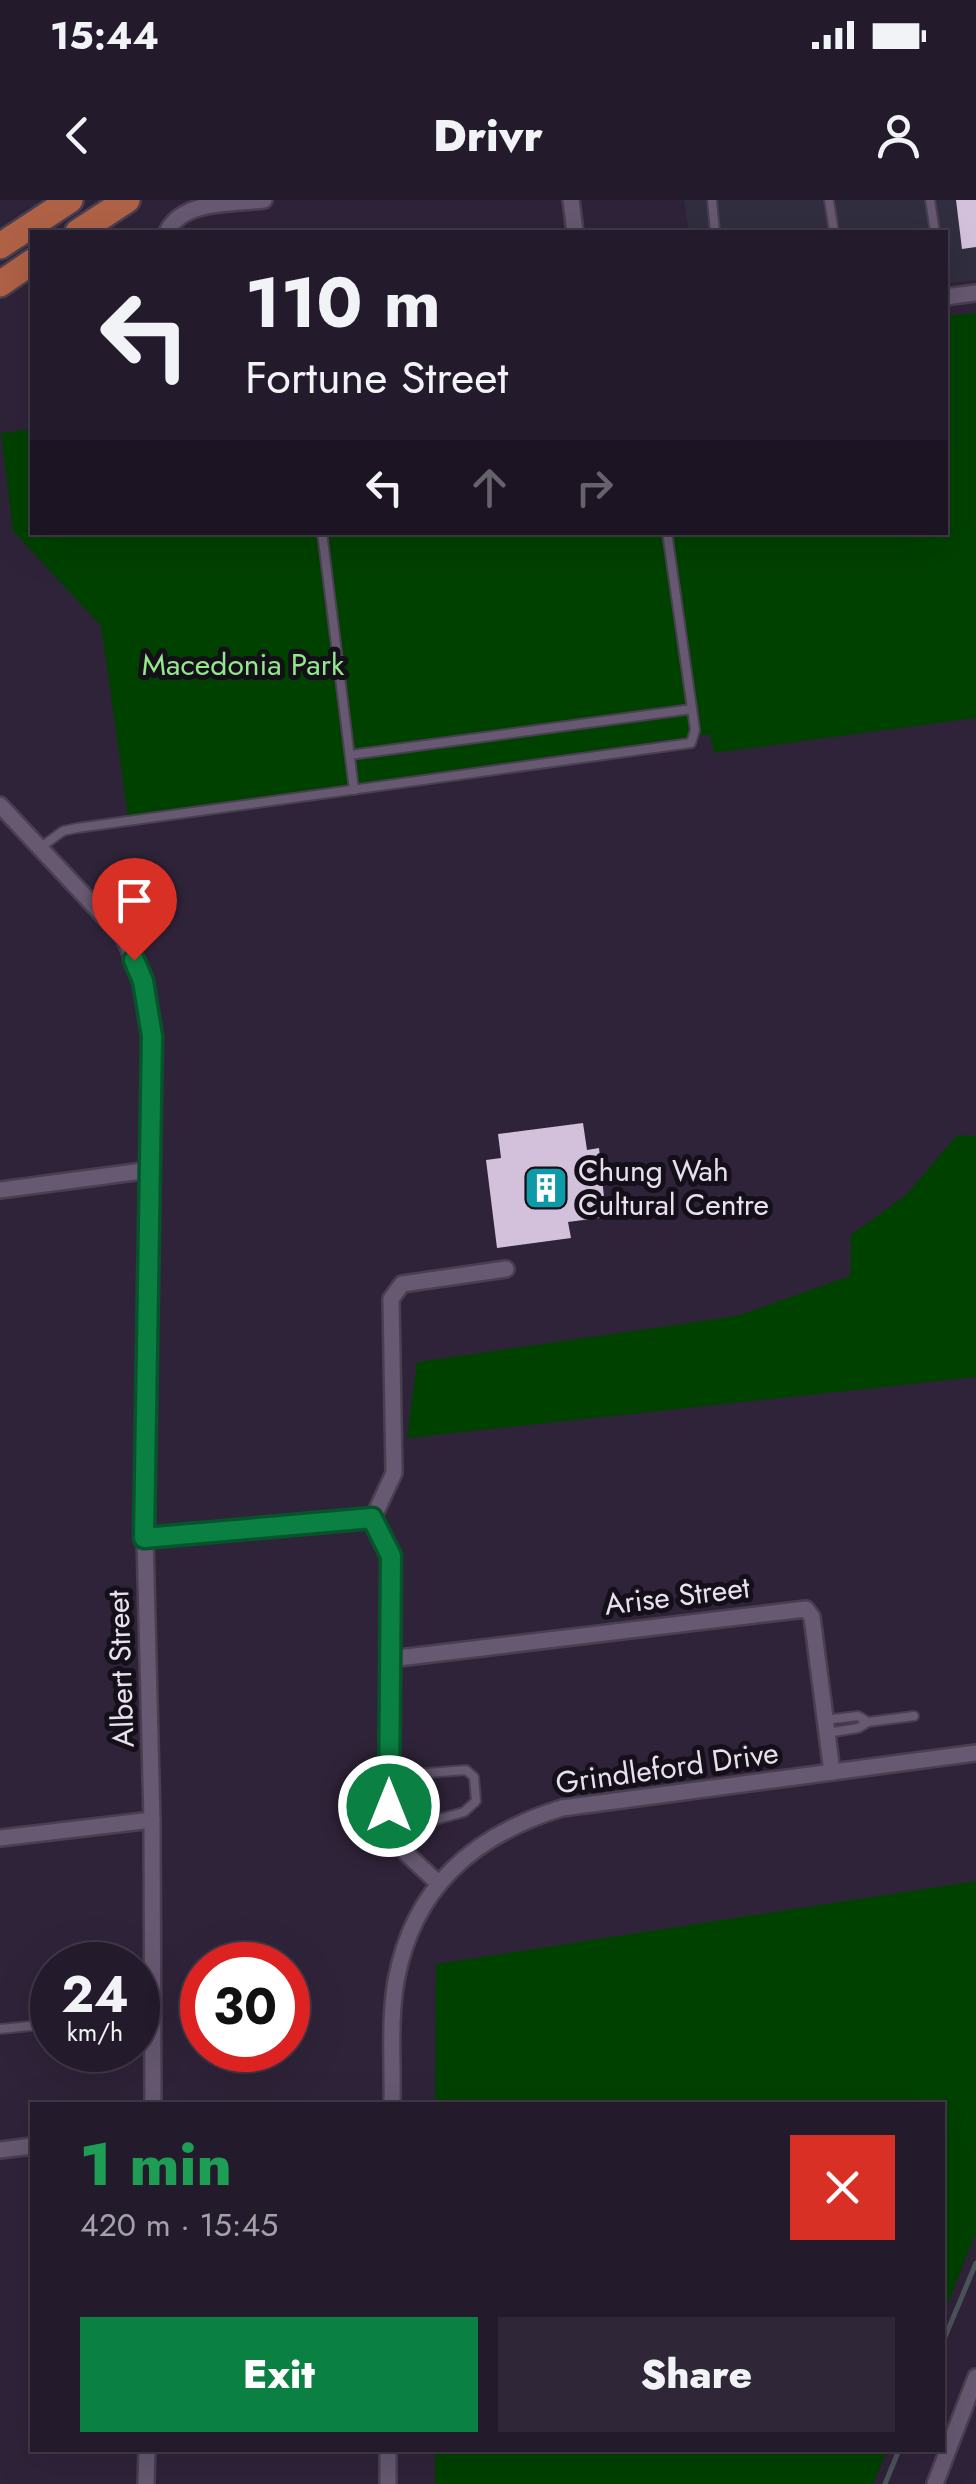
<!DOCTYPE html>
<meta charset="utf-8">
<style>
:root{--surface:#231a2b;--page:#2f2737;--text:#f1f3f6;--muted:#a3a1a9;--line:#403847;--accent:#0b8043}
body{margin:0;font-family:Jost,sans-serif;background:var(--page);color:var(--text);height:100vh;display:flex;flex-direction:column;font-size:38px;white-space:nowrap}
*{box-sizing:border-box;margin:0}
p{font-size:32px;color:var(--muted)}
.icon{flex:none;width:55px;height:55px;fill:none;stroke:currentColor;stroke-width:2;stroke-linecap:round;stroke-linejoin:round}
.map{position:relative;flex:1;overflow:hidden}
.details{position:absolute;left:30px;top:1902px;width:915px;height:350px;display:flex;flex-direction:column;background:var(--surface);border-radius:0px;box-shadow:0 10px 40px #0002,0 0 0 2px var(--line)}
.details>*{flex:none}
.top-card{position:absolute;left:30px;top:30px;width:918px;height:305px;border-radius:0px;box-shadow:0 10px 40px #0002,0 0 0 2px var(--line);background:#231a2b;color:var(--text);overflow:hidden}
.speed{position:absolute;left:30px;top:1742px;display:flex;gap:20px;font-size:50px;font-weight:700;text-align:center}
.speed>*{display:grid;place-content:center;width:130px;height:130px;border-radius:50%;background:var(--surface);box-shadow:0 10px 40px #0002,0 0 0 2px var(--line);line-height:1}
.speed small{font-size:25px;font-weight:400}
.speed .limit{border:15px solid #d22;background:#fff;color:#111}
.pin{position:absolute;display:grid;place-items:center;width:85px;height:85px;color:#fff;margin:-102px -42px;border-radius:50% 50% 50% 0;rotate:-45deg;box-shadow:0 0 10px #0007}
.pin .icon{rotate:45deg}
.me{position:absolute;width:110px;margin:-55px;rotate:0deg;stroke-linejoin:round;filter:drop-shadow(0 0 8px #0008)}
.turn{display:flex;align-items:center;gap:35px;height:210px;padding:0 50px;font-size:45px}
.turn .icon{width:130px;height:130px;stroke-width:2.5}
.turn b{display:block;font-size:70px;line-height:85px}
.lanes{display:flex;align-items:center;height:95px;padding:0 50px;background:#0003;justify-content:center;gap:50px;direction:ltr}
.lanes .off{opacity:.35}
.round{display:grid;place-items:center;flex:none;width:105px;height:105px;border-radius:0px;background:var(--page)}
.overview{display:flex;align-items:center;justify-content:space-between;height:170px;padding:0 50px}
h1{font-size:60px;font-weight:800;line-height:75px;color:#1e9e55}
.button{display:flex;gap:20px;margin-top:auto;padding:20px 50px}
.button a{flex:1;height:115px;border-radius:0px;background:var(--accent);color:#fff;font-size:40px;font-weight:800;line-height:115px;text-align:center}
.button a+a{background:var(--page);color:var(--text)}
.status{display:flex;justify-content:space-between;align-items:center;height:70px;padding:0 50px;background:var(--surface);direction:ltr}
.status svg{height:28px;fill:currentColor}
header{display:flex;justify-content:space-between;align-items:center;height:130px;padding:0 50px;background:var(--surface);font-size:45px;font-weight:800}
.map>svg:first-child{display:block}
.commercial{fill:#302e3f}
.green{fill:#004100}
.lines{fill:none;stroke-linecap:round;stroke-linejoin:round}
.stream{stroke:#4c545c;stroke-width:5}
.building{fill:#d3c1dc}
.service-casing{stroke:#493f51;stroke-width:12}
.minor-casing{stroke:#493f51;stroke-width:20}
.trunk-casing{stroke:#493f51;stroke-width:30}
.service{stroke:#665971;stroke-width:8}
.minor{stroke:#665971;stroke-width:15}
.trunk{stroke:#b06246;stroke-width:25}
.route-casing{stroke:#07532c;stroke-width:25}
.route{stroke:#0b8043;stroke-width:18}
.labels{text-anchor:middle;stroke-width:10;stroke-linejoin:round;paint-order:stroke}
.park-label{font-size:30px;fill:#92e88b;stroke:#150f19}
.poi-label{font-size:30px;fill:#e8e0ee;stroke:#150f19;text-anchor:start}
.street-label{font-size:30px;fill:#e8e0ee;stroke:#150f19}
</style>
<div class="status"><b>15:44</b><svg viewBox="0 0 49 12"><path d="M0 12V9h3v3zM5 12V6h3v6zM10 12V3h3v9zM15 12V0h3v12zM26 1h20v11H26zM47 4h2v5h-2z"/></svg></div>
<header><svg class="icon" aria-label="back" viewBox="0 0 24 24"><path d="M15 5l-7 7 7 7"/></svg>Drivr<svg class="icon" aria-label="person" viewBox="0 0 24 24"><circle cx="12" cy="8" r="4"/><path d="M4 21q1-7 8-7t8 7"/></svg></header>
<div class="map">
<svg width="976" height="2284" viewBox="0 0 976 2284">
<rect width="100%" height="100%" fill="#2f2339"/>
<polygon class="commercial" points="684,0 976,0 976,80 945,84 945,32 689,32"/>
<g class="green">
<polygon points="976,113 976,518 714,553 710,534 128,616 101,426 13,331 1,233 32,229 32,332 945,332 945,116"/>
<polygon points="957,935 976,936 976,1177 407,1238 417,1162 737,1116 850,1076 851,1035 906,995"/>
<polygon points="976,1681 976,2033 943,2115 942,1905 435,1905 436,1764"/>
<polygon points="435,2250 887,2250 873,2284 435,2284"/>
</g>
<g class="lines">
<g class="stream">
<polyline points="942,2144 976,2063"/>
<polyline points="885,2284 899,2250"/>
</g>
</g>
<g class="building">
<polygon points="956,0 976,0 976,47 962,49"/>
<polygon points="583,923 587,950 599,948 606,1017 568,1022 571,1038 497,1048 486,960 501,958 498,934"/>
</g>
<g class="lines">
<defs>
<g id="service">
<polyline points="712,0 715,32"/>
<polyline points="829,0 834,32"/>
<polyline points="930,0 935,32"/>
<polyline points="322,332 354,590"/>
<polyline points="350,555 692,509"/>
<polyline points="41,647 63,631 77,628 691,543 695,530 667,332"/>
<polyline points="825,1520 858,1516 868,1522"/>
<polyline points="827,1533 858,1528 868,1522 914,1516"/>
<polyline points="389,1576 466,1570 474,1577 476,1601 464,1612 392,1632"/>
<polyline points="138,1815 154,1813"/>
<polyline points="0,1829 52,1824"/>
</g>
<g id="minor">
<polyline points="571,0 575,32"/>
<path d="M167,32C182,0 232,4 264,0"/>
<polyline points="945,97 976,93"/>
<polyline points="0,605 124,738 143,781 151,829 145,1338 152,1620 153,1905"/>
<polyline points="0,990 150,970"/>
<polyline points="373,1318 391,1356 389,1606 392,1632 408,1655 439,1684"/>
<polyline points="373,1318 394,1273 391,1099 402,1084 506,1069"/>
<polyline points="145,1338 373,1318"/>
<polyline points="390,1459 806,1409 812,1417 832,1572"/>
<polyline points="0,1638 152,1620"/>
<path d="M392,1905C393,1865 389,1821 396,1781C413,1687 474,1635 562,1608L976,1553"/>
<polyline points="0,1950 32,1946"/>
<polyline points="146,2284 147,2250"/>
<polyline points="388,2284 388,2250"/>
<polyline points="935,2284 976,2177"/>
</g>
<g id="trunk">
<polyline points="78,32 127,0"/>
<polyline points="0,46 70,0"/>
<polyline points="0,84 32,62"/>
</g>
</defs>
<use href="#service" class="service-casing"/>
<use href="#minor" class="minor-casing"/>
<use href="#trunk" class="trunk-casing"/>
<use href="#service" class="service"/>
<use href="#minor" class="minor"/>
<use href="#trunk" class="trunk"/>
</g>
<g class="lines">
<defs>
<polyline id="route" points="134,760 143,781 152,836 144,1338 372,1318 391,1356 389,1606"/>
</defs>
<use href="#route" class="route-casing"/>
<use href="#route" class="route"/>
</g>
<defs>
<symbol id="building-square" viewBox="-11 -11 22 22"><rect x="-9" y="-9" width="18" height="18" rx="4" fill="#0f9aa8" stroke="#150f19"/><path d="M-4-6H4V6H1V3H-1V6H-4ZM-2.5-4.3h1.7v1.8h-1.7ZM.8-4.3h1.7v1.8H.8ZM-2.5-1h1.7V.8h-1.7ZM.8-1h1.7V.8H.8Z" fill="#fff"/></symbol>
</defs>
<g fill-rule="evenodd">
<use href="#building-square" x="521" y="963" width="50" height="50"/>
</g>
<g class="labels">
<g class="park-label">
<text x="243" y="475">Macedonia Park</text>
</g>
<g class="poi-label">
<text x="578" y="981">Chung Wah<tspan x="578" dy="34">Cultural Centre</tspan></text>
</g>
<g class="street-label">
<text transform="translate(677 1396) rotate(-7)" y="10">Arise Street</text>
<text transform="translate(121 1469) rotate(-92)" y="10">Albert Street</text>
<text transform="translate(667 1568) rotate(-8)" y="10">Grindleford Drive</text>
</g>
</g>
</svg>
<div class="speed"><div>24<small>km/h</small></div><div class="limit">30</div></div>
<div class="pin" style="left:134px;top:760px;background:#d93025"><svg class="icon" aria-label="arrive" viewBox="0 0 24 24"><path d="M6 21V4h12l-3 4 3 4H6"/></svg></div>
<svg class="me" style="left:389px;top:1606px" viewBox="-20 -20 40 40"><circle r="17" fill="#0b8043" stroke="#fff" stroke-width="3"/><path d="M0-11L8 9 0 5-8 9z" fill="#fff"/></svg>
<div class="top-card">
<div class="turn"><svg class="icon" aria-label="left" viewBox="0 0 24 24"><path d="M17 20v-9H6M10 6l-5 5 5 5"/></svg><div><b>110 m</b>Fortune Street</div></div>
<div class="lanes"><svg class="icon" aria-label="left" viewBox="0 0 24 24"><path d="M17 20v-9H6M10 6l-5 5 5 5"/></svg><svg class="icon off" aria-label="ahead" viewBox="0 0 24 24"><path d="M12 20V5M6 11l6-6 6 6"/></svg><svg class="icon off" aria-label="right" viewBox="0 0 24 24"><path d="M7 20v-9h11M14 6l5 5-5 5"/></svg></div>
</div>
<section class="details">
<div class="overview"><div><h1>1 min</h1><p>420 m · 15:45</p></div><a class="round" style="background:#d93025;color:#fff"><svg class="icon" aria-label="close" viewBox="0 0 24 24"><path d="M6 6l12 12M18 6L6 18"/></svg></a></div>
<div class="button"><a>Exit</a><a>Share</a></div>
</section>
</div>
